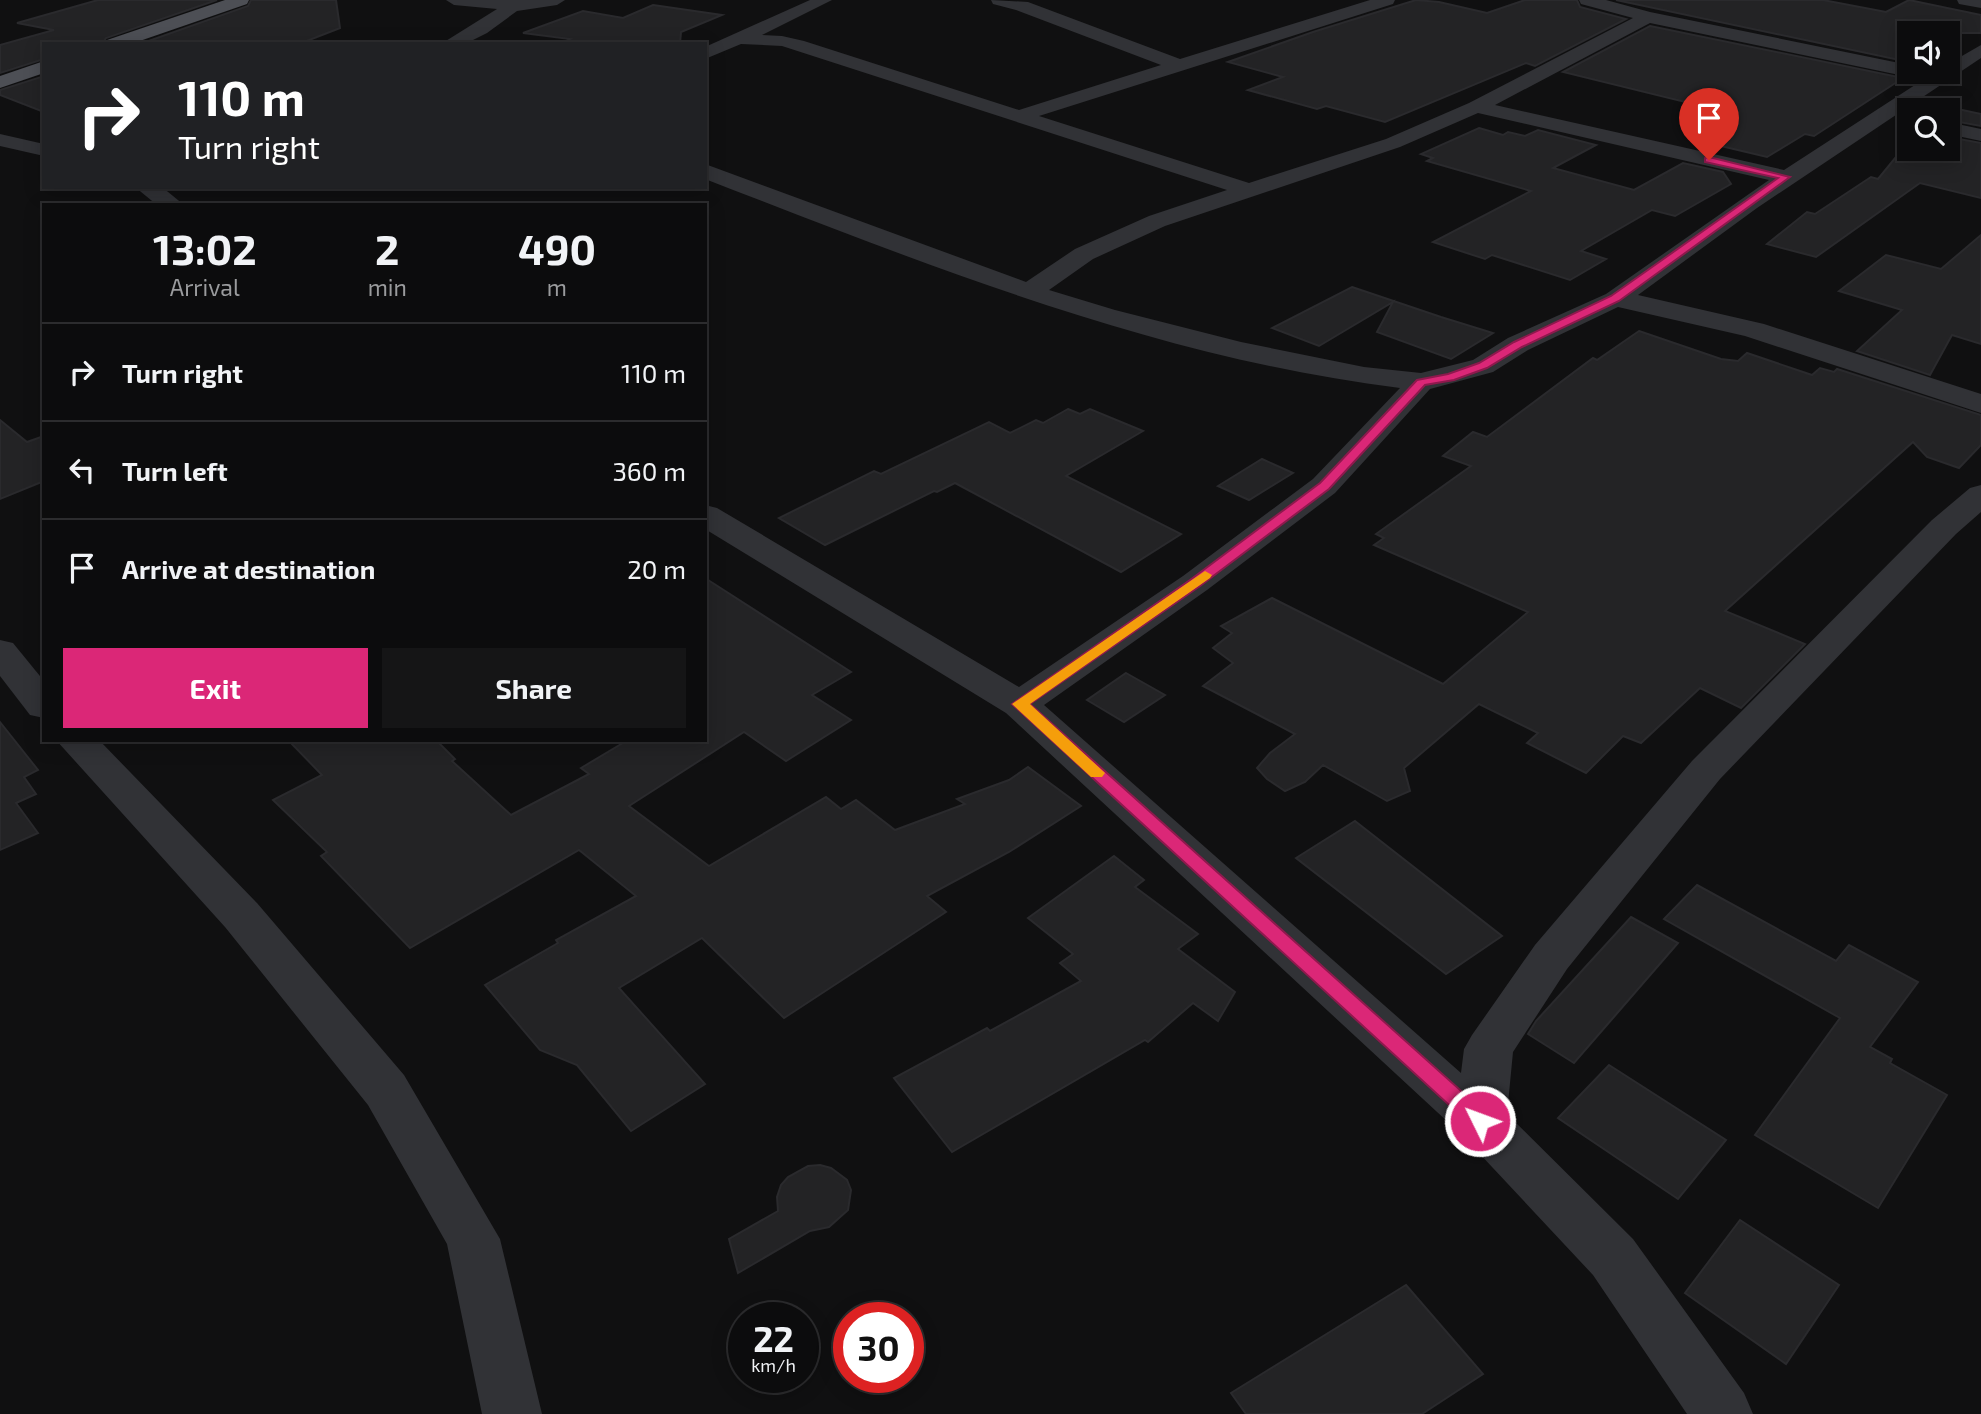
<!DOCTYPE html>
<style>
:root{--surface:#0c0c0d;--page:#151516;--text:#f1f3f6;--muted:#9a9b9d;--line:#2c2c2e;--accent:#db2777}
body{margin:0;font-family:"Exo 2",sans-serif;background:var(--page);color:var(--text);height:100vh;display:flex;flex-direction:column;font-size:26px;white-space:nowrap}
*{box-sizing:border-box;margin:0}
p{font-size:23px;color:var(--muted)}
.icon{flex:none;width:38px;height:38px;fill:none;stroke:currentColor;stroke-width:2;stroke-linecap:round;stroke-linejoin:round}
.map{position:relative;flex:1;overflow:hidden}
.side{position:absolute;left:42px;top:203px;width:665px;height:539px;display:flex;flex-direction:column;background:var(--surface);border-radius:0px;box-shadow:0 4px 18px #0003,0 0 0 2px var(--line)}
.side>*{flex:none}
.guide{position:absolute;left:42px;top:42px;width:665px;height:147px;border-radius:0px;box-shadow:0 4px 18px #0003,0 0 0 2px var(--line);background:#202124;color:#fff;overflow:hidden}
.controls{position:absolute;left:1897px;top:21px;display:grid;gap:14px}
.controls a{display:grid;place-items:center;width:63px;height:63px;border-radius:0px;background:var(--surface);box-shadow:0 4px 18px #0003,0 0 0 2px var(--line);font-size:35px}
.speed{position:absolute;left:728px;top:1302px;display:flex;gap:14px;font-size:35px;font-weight:700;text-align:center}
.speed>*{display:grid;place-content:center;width:91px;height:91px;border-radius:50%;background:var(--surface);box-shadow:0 4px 18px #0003,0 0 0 2px var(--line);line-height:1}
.speed small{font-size:18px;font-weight:400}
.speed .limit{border:10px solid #d22;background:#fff;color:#111}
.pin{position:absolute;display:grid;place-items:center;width:60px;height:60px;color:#fff;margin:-72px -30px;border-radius:50% 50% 50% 0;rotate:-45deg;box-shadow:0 0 7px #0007}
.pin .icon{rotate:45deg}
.me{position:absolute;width:77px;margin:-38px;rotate:312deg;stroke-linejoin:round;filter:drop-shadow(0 0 5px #0008)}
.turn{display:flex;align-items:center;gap:24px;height:147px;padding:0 21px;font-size:32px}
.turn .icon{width:91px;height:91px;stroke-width:2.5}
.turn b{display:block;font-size:49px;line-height:60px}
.eta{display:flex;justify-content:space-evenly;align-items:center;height:119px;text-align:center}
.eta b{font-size:42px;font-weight:700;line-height:49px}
.action{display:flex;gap:14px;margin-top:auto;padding:14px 21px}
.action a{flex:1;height:80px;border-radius:0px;background:var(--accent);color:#fff;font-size:28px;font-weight:700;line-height:80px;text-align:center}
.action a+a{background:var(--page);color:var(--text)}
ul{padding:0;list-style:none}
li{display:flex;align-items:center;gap:21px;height:98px;padding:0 21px;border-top:2px solid var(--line)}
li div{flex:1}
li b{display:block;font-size:26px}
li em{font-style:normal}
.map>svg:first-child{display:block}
.building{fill:#232325;stroke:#2a2a2d;stroke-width:2}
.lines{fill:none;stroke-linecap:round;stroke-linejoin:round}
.minor{fill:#313236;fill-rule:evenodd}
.major{fill:#4d4f55;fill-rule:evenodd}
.route{fill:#db2777;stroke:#8e194d;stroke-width:2}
.slow{fill:#f59e0b}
</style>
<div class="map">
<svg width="1981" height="1414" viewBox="0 0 1981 1414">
<rect width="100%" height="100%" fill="#101011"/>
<g class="building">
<polygon points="98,0 217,0 106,38 102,44 44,44 44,59 0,73 0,45 54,30 17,23"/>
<polygon points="251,0 336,0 340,28 299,44 140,44 248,6"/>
<polygon points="1416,0 1439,2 1487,13 1525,0 1577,0 1580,7 1626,19 1535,66 1526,63 1385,122 1326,106 1317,109 1248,90 1283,77 1228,62 1313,32"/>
<polygon points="1616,0 1823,0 1886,12 1909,0 1981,15 1981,33 1909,33 1909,62"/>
<polygon points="653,5 722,15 681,32 680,44 561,44 570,39 523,33 583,11 623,18"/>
<polygon points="1650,26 1903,78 1814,136 1805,134 1767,157 1717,145 1731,137 1684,125 1714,109 1563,72"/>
<polygon points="44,76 44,112 0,95 0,90"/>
<polygon points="1939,105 1981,114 1981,126 1948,120 1948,110 1935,110"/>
<polygon points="1479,128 1503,135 1508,132 1525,136 1538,130 1596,145 1553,168 1634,190 1683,163 1723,172 1731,184 1675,216 1652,210 1581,251 1606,259 1570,280 1492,255 1485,259 1433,242 1531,191 1427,161 1433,158 1421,154"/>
<polygon points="1948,137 1981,143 1981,198 1920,183 1816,257 1767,244 1807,212 1815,214 1871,177 1878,179 1909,141 1909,149 1948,149"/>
<polygon points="1981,235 1981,344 1952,335 1930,375 1857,351 1902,310 1839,291 1886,255 1941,269"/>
<polygon points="1352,287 1441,317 1493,333 1451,359 1377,332 1393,302 1319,346 1272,328"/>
<polygon points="1639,331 1721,359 1738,361 1747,353 1812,375 1820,368 1834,372 1837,369 1981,415 1981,445 1959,468 1927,457 1913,442 1725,611 1805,644 1741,708 1700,688 1641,743 1623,736 1586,773 1527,743 1538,733 1479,704 1404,768 1410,791 1387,801 1323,765 1305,782 1285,791 1267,779 1257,768 1270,753 1295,734 1203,686 1233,663 1213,648 1232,633 1221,626 1272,598 1443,684 1528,612 1374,545 1384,538 1376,534 1471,466 1443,456 1473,432 1487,437 1593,358 1597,360"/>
<polygon points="1068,409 1080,414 1090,409 1143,431 1066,476 1181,534 1121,572 955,483 937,492 934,491 825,545 779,518 874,471 881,474 989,422 1010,433 1036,420 1043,423"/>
<polygon points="0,420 27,442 44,436 44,481 0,499"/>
<polygon points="1262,459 1293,473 1249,500 1218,486"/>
<polygon points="705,578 851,672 812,695 851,720 786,761 744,732 629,806 709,866 826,797 841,809 856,800 895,830 965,804 957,799 1009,780 1028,767 1081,806 1009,852 927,896 946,912 784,1018 702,938 619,988 705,1084 631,1131 577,1065 540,1050 485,985 558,943 556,940 636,896 579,850 410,948 321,856 327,852 273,800 322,775 288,740 436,740 455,759 452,761 511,815 589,774 581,768 628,740 705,740"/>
<polygon points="1126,673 1165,695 1124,722 1087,700"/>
<polygon points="0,722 38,770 24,777 36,794 16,803 38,833 0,850"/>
<polygon points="1355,821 1502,936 1446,974 1296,858"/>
<polygon points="1114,856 1144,880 1135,887 1198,934 1178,949 1235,992 1218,1021 1193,1003 1148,1042 1145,1040 952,1152 894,1078 987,1028 990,1031 1081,981 1060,963 1073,954 1028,918"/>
<polygon points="1697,885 1836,961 1849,945 1918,982 1870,1047 1892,1059 1890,1063 1947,1095 1878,1208 1755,1135 1840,1018 1664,919"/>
<polygon points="1631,917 1678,943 1574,1063 1528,1034 1536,1021"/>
<polygon points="1609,1065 1726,1140 1678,1199 1558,1118"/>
<polygon points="820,1165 831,1168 847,1180 851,1190 848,1210 829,1227 810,1231 738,1273 729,1239 778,1211 777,1197 781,1185 788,1177 808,1166"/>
<polygon points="1740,1220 1839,1285 1786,1364 1685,1293"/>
<polygon points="1406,1285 1483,1374 1422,1414 1246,1414 1231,1393"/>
</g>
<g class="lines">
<g class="minor">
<polygon points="446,0 565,0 557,5 517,11 487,33 465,44 441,44 497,9 454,5"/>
<path d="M810,0H832L762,35L782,36L804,41L1019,110L1161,65L1016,10L993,4L991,0L1028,2L1180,59L1370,0H1395L1393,4L1039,116L1249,183L1386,139L1469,103L1633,18L1581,4L1579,0H1606L1650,12L1909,65V72H1918L1909,77L1650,23L1495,105L1784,170L1935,72H1948V64L1981,45V58L1757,208L1638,295L1764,324L1981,394V413L1745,336L1618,307L1528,350L1493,372L1430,389L1335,493L1207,590L1044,705L1461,1073L1464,1049L1472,1035L1535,945L1692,761L1932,520L1970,488L1981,485V512L1956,534L1720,779L1567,969L1513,1052L1507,1114L1633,1239L1744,1393L1753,1414H1687L1593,1275L1463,1136L1006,713L705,529V505L717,508L1019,687L1183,576L1313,479L1400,388C1158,358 930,266 705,179V164L1026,282L1075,249L1149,216L1227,190L782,46L741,44L705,59V47ZM1478,113L1769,180L1606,294L1508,338L1473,360L1421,373L1364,367L1241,342L1115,310L1049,290L1093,259L1165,226L1400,147Z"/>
<polygon points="1957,0 1981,0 1981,8 1959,4"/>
<polygon points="1948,122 1981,129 1981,141 1948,134"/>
<polygon points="0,134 44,144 44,156 0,146"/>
<polygon points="135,187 162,187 184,205 157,205"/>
<polygon points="0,640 13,643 44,681 44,718 30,715 0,676"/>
<polygon points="56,740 99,740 257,903 404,1075 500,1239 542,1414 482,1414 447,1244 368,1105 225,927"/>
</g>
<g class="major">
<polygon points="225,0 249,0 247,4 131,44 104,44 107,40"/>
<polygon points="44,61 44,73 0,88 0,76"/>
</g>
</g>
<polygon class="route" points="1709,157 1790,177 1619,301 1522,347 1487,368 1454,380 1425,385 1329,489 1200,586 1030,704 1488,1115 1491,1121 1488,1127 1480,1130 1473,1127 1012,704 1190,580 1320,483 1417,380 1448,374 1479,363 1514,342 1611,296 1778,178 1705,162 1705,158"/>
<polygon class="slow" points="1205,571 1212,575 1210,578 1030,704 1105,773 1102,777 1091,777 1012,704"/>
</svg>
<div class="controls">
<a><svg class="icon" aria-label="sound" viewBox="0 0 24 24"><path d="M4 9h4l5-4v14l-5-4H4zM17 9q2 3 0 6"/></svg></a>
<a><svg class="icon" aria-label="search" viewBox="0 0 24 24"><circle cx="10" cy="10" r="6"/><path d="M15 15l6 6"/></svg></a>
</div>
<div class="speed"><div>22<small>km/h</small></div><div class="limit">30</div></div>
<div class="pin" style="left:1709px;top:160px;background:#d93025"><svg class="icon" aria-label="arrive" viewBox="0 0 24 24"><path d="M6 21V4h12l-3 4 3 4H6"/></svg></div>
<svg class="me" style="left:1480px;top:1121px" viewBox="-20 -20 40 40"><circle r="17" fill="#db2777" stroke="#fff" stroke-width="3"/><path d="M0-11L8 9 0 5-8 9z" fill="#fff"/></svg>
<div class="guide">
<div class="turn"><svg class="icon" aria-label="right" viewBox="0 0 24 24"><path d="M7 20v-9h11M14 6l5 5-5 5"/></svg><div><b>110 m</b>Turn right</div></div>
</div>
<section class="side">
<div class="eta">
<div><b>13:02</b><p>Arrival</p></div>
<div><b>2</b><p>min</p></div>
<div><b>490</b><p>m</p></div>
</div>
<ul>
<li><svg class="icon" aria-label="right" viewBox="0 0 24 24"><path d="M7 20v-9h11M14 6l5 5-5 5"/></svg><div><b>Turn right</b></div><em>110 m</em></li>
<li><svg class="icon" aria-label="left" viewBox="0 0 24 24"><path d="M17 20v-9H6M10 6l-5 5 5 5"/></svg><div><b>Turn left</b></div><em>360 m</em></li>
<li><svg class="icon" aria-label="arrive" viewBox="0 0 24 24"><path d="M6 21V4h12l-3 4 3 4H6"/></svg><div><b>Arrive at destination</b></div><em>20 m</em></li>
</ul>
<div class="action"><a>Exit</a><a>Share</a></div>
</section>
</div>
